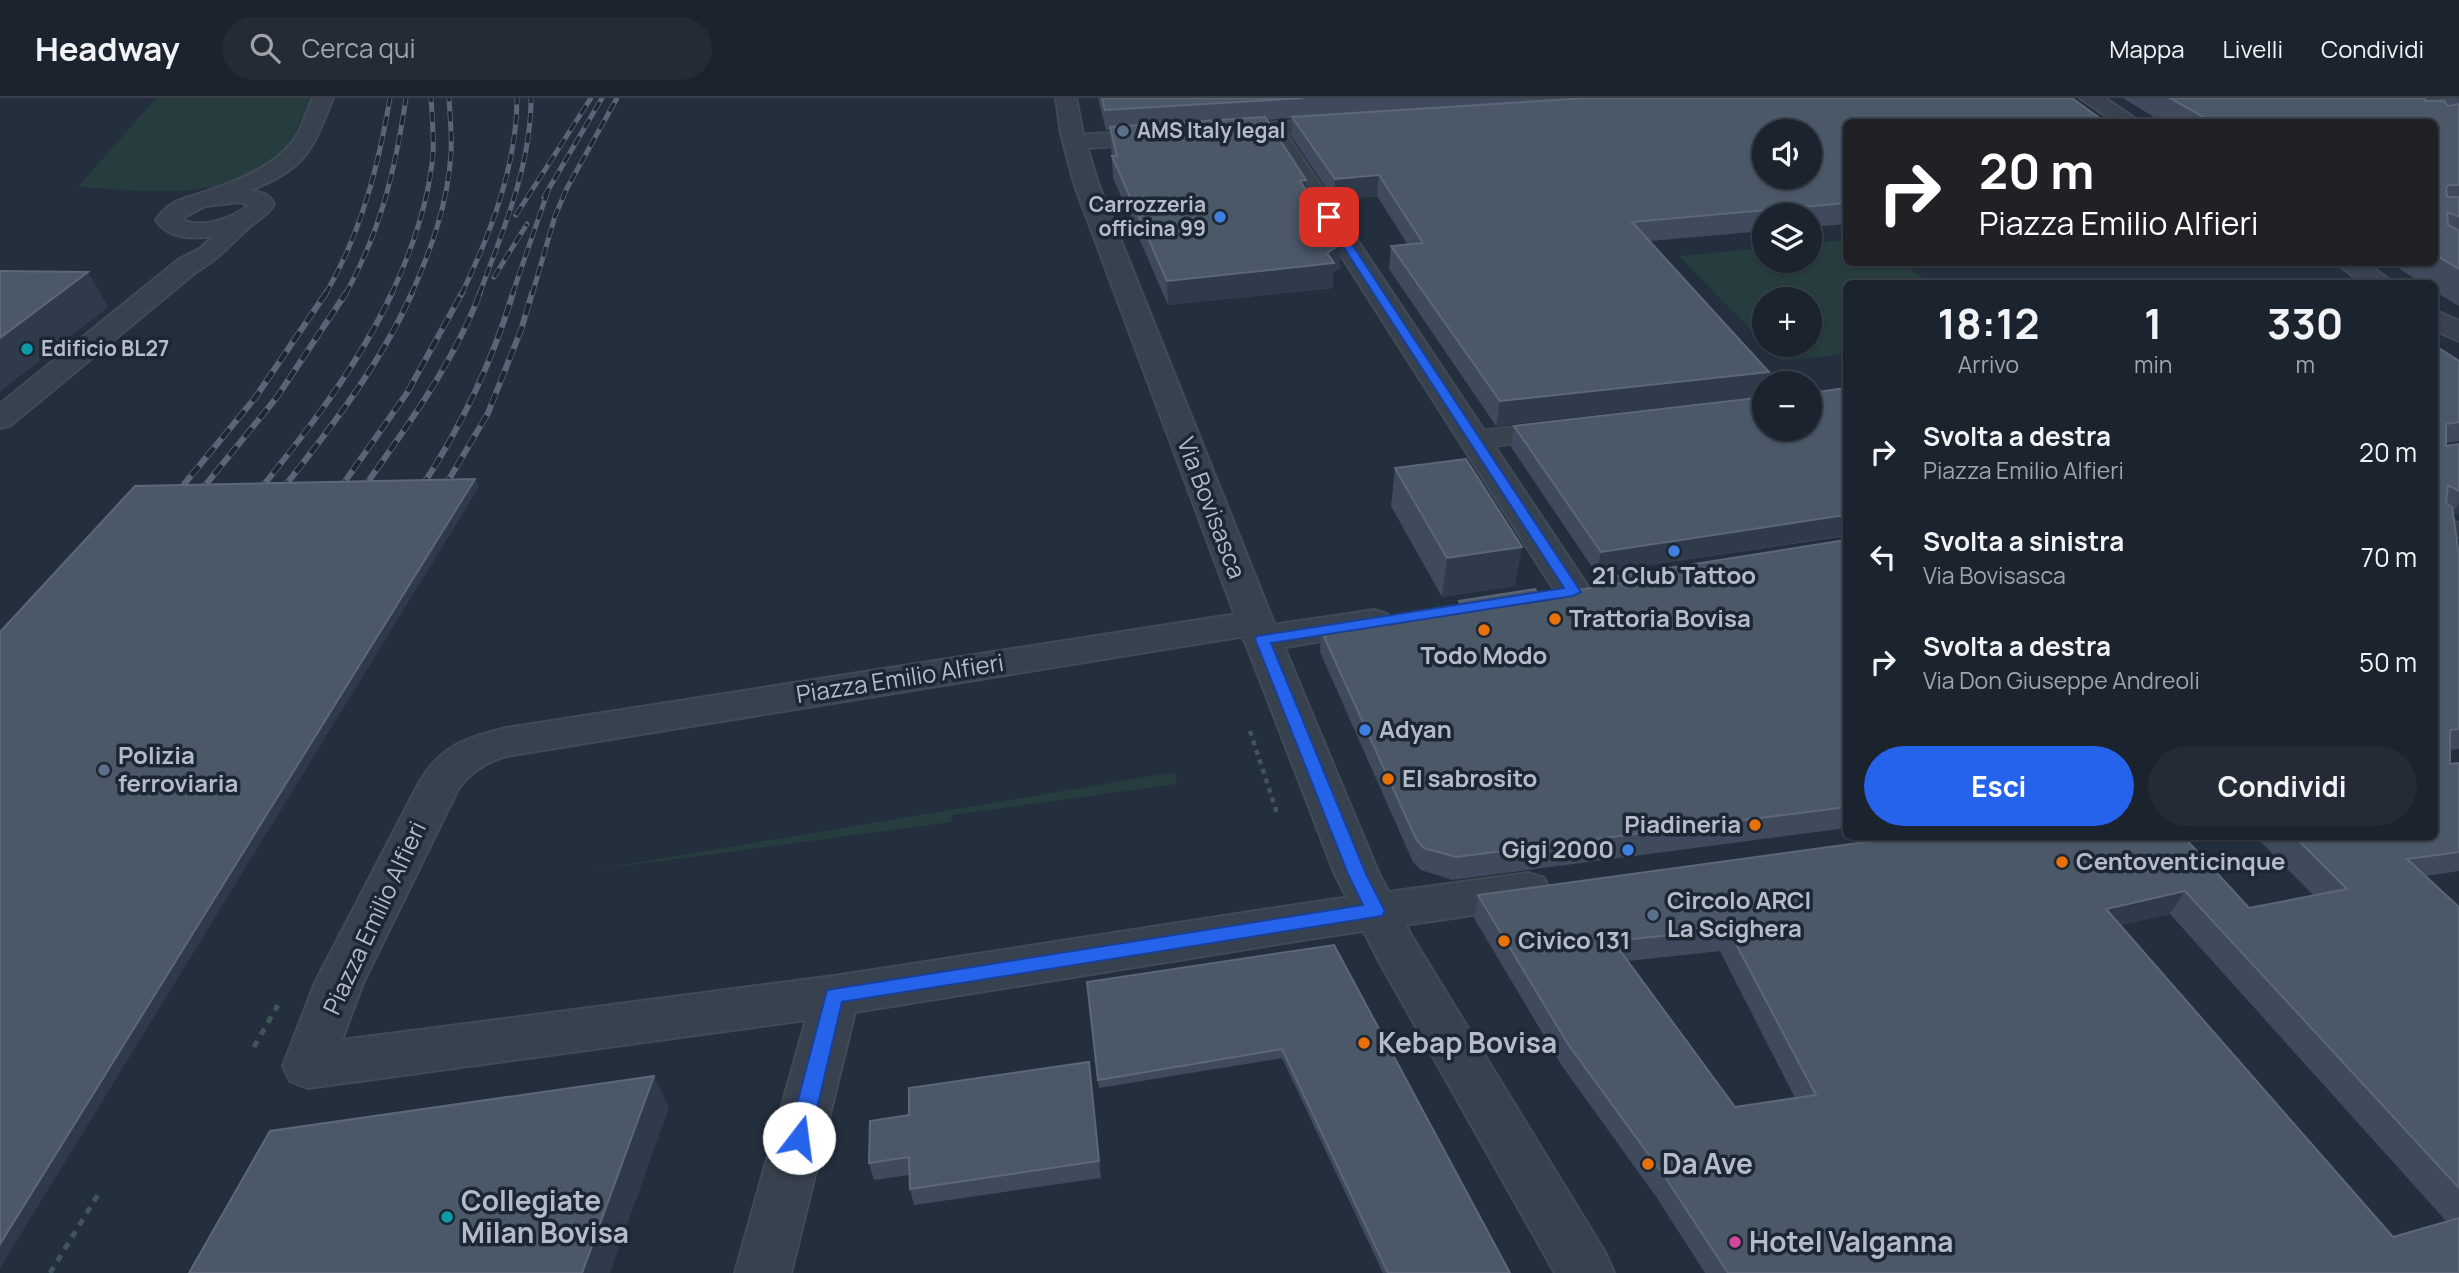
<!DOCTYPE html>
<html lang="it">
<meta charset="utf-8">
<style>
:root{--surface:#1b232e;--page:#242b36;--text:#f1f3f6;--muted:#a0a4aa;--line:#39404a;--accent:#2563eb}
body{margin:0;font-family:Manrope,sans-serif;background:var(--page);color:var(--text);height:100vh;display:flex;flex-direction:column;font-size:26px;white-space:nowrap}
*{box-sizing:border-box;margin:0}
p{font-size:23px;color:var(--muted)}
.icon{flex:none;width:38px;height:38px;fill:none;stroke:currentColor;stroke-width:2;stroke-linecap:round;stroke-linejoin:round}
.map{position:relative;flex:1;overflow:hidden}
.drawer{position:absolute;left:1843px;top:182px;width:595px;height:560px;display:flex;flex-direction:column;background:var(--surface);border-radius:10px;box-shadow:0 2px 5px #0004,0 0 0 2px var(--line)}
.drawer>*{flex:none}
.banner{position:absolute;left:1843px;top:21px;width:595px;height:147px;border-radius:10px;box-shadow:0 2px 5px #0004,0 0 0 2px var(--line);background:#202124;color:#fff;overflow:hidden}
.buttons{position:absolute;left:1752px;top:21px;display:grid;gap:14px}
.buttons a{display:grid;place-items:center;width:70px;height:70px;border-radius:50%;background:var(--surface);box-shadow:0 2px 5px #0004,0 0 0 2px var(--line);font-size:35px}
.pin{position:absolute;display:grid;place-items:center;width:60px;height:60px;color:#fff;margin:-30px;border-radius:14px;box-shadow:0 4px 10px #0006}
.me{position:absolute;width:77px;margin:-38px;rotate:15deg;stroke-linejoin:round;filter:drop-shadow(0 0 5px #0008)}
.turn{display:flex;align-items:center;gap:24px;height:147px;padding:0 21px;font-size:32px}
.turn .icon{width:91px;height:91px;stroke-width:2.5}
.turn b{display:block;font-size:49px;line-height:60px}
.eta{display:flex;justify-content:space-evenly;align-items:center;height:119px;text-align:center}
.eta b{font-size:42px;font-weight:700;line-height:49px}
.action{display:flex;gap:14px;margin-top:auto;padding:14px 21px}
.action a{flex:1;height:80px;border-radius:42px;background:var(--accent);color:#fff;font-size:28px;font-weight:700;line-height:80px;text-align:center}
.action a+a{background:var(--page);color:var(--text)}
ul{padding:0;list-style:none}
li{display:flex;align-items:center;gap:21px;height:105px;padding:0 21px}
li div{flex:1}
li b{display:block;font-size:26px}
li em{font-style:normal}
header{display:flex;align-items:center;gap:42px;box-sizing:border-box;height:98px;padding:0 35px;background:var(--surface);border-bottom:2px solid var(--line)}
header strong{font-size:33px}
nav{display:flex;gap:38px;margin-inline-start:auto;font-size:24px}
.search{width:490px;height:63px;background:var(--page);display:flex;align-items:center;gap:18px;box-sizing:border-box;padding:0 24px;border-radius:38px;color:var(--muted);font-size:26px}
.map>svg:first-child{display:block}
.green{fill:#263c3f}
.lines{fill:none;stroke-linecap:round;stroke-linejoin:round}
.service-casing{stroke:#414a57;stroke-width:3}
.pedestrian-casing{stroke:#414a57;stroke-width:3}
.minor-casing{stroke:#414a57;stroke-width:4}
.tertiary-casing{stroke:#414a57;stroke-width:4}
.path-far1{stroke:#3f5557;stroke-width:4.5;stroke-dasharray:5 5;stroke-linecap:butt}
.path{stroke:#3f5557;stroke-width:5;stroke-dasharray:7 7;stroke-linecap:butt}
.service{fill:#38414e;fill-rule:evenodd}
.pedestrian{fill:#38414e;fill-rule:evenodd}
.minor{fill:#38414e;fill-rule:evenodd}
.tertiary{fill:#38414e;fill-rule:evenodd}
.rail-far1-casing{stroke:#5a6575;stroke-width:5}
.rail-casing{stroke:#5a6575;stroke-width:6}
.rail-far1{stroke:#1d2633;stroke-width:3.5;stroke-dasharray:10;stroke-linecap:butt}
.rail{stroke:#1d2633;stroke-width:4.5;stroke-dasharray:12;stroke-linecap:butt}
.wall{fill:#3f4b5c;fill-rule:evenodd}
.shaded-wall{fill:#2f3b4b}
.building{fill:#4b5868;stroke:#5c6777;stroke-width:2;fill-rule:evenodd}
.route{fill:#2563eb;stroke:#184099;stroke-width:2}
.service-dot{fill:#5c6f8a;stroke:#1d2633;stroke-width:2.5}
.shop-dot{fill:#3f7fe0;stroke:#1d2633;stroke-width:2.5}
.culture-dot{fill:#0f9aa8;stroke:#1d2633;stroke-width:2.5}
.food-dot{fill:#e8710a;stroke:#1d2633;stroke-width:2.5}
.hotel-dot{fill:#d1479c;stroke:#1d2633;stroke-width:2.5}
.labels{text-anchor:middle;stroke-width:7;stroke-linejoin:round;paint-order:stroke}
.far-poi-label{font-size:21px;font-weight:bold;fill:#b4bcc9;stroke:#1d2633;text-anchor:start}
.street-label{font-size:24px;fill:#b4bcc9;stroke:#1d2633}
.poi-label{font-size:24px;font-weight:bold;fill:#b4bcc9;stroke:#1d2633;text-anchor:start}
.near-poi-label{font-size:28px;font-weight:bold;fill:#b4bcc9;stroke:#1d2633;text-anchor:start}
</style>
<header>
<strong>Headway</strong>
<div class="search"><svg class="icon" aria-label="search" viewBox="0 0 24 24"><circle cx="10" cy="10" r="6"/><path d="M15 15l6 6"/></svg>Cerca qui</div>
<nav><a>Mappa</a><a>Livelli</a><a>Condividi</a></nav>
</header>
<div class="map">
<svg width="2459" height="1175" viewBox="0 0 2459 1175">
<rect width="100%" height="100%" fill="#242f3e"/>
<g class="green">
<path d="M156,0H312L286,54C269,61 256,74 239,81C187,100 133,92 78,89Z"/>
<polygon points="1846,142 1846,164 1903,165 1929,185 1846,186 1846,256 1782,263 1766,247 1810,247 1810,201 1764,201 1764,245 1679,158 1764,150 1764,163 1810,163 1810,145"/>
<polygon points="1175,674 1177,686 952,717 951,724 587,773"/>
</g>
<g class="lines">
<defs>
<polygon id="service" points="2434,411 2459,425 2459,440 2434,426"/>
<polygon id="pedestrian" points="1559,324 1569,326 1573,332 1569,338 1474,351 1464,348 1460,342 1464,336 1474,333"/>
<g id="minor">
<path d="M313,0H333C311,54 307,69 251,92C261,95 271,96 274,107C268,116 261,120 253,126C231,144 223,158 196,174L11,327L0,330V306L178,162L201,150L213,138C192,141 169,141 156,122C171,100 187,101 210,92C238,83 269,70 289,48C300,37 306,15 313,0ZM240,104L249,107C233,120 201,132 181,121L205,108Z"/>
<polygon points="1343,20 1351,22 1354,27 1351,32 1287,37 1591,493 1586,501 1573,504 1560,501 1267,41 1269,38 1221,42 1213,40 1210,35 1213,30 1221,28"/>
<polygon points="1161,32 1169,34 1172,39 1169,44 1075,51 1067,49 1064,44 1067,39 1075,37"/>
<path d="M1374,512L1387,516L1392,524L1387,532L1262,553L1249,549L1243,541L1245,538L506,658C486,664 470,674 458,691L363,885L342,942L834,878L1315,804L1528,775L1544,780L1550,792L1544,804L1528,809L1315,840L855,914L791,1175H735L806,922L308,990L290,983L283,968L315,885L418,687C440,648 465,640 506,630L1256,513L1269,517L1274,525L1273,527Z"/>
</g>
<g id="tertiary">
<polygon points="1056,0 1076,0 1083,36 1099,88 1274,525 1379,776 1411,837 1606,1156 1614,1175 1555,1175 1379,863 1335,776 1238,525 1075,88 1061,36"/>
<polygon points="2080,0 2105,0 2140,24 2115,24"/>
<polygon points="2335,164 2366,164 2394,186 2363,186"/>
<polygon points="2434,212 2459,223 2459,243 2434,232"/>
</g>
</defs>
<use href="#service" class="service-casing"/>
<use href="#pedestrian" class="pedestrian-casing"/>
<use href="#minor" class="minor-casing"/>
<use href="#tertiary" class="tertiary-casing"/>
<polyline class="path-far1" points="1250,633 1278,718"/>
<g class="path">
<polyline points="254,949 278,907"/>
<polyline points="50,1175 99,1095"/>
</g>
<use href="#service" class="service"/>
<use href="#pedestrian" class="pedestrian"/>
<use href="#minor" class="minor"/>
<use href="#tertiary" class="tertiary"/>
<defs>
<g id="rail-far1">
<polyline points="544,99 602,0"/>
<polyline points="516,117 591,0"/>
<polyline points="494,179 527,126"/>
<path d="M325,197C361,135 378,70 390,0"/>
<path d="M345,197C381,132 395,73 406,0"/>
<path d="M391,197C412,152 429,105 433,55C434,37 432,18 431,0"/>
<path d="M411,197C431,152 448,105 451,55C452,37 450,18 449,0"/>
<path d="M461,197C490,137 517,68 517,0"/>
<path d="M479,197C503,132 531,69 531,0"/>
<polyline points="512,197 549,90"/>
<polyline points="532,197 555,118 567,90 617,0"/>
</g>
<g id="rail">
<path d="M421,390C461,329 492,265 513,195"/>
<polyline points="444,390 488,315 521,232 532,195"/>
<polyline points="339,392 407,295 462,195"/>
<path d="M362,392C406,330 453,266 480,195"/>
<path d="M281,393C330,331 380,267 412,195"/>
<path d="M258,394C308,332 358,268 392,195"/>
<polyline points="199,395 277,299 346,195"/>
<polyline points="176,396 255,300 326,195"/>
</g>
</defs>
<use href="#rail-far1" class="rail-far1-casing"/>
<use href="#rail" class="rail-casing"/>
<use href="#rail-far1" class="rail-far1"/>
<use href="#rail" class="rail"/>
</g>
<g class="wall">
<polygon points="1098,0 2072,0 1846,24 1846,126 1810,129 1810,117 1764,117 1764,133 1650,143 1769,274 1765,285 1764,285 1762,298 1496,328 1389,171 1391,148 1408,147 1377,98 1334,102 1292,39 1292,20 1267,22 1306,82 1306,92 1340,170 1333,174 1333,190 1168,207 1113,80 1110,32 1106,32"/>
<polygon points="2123,0 2459,0 2459,208 2434,193 2434,186 2423,186 2389,164 2434,164 2434,24 2162,24"/>
<path d="M2434,247L2459,263V343L2446,345V348L2459,346V416L2453,417L2459,457V651L2450,652V666L2459,665V773L2425,778L2459,809V1175H1705L1657,1100L1562,968L1474,820L1478,797L2183,738L2249,810L2314,798L2255,738H2434ZM2170,816L2447,1124L2393,1139L2120,827ZM1720,853L1795,1000L1735,1009L1628,863Z"/>
<polygon points="1846,290 1846,438 1596,475 1511,349 1514,328 1764,331"/>
<polygon points="1395,370 1515,488 1442,499 1391,408"/>
<polygon points="1846,442 1846,731 1846,730 1452,782 1421,772 1413,764 1320,554 1321,532 1458,511 1459,503 1539,498 1616,486 1618,478"/>
<polygon points="1334,847 1510,1175 1383,1175 1282,960 1099,990 1087,884"/>
<polygon points="1089,964 1101,1080 914,1107 910,1091 909,1077 874,1082 869,1065 909,1017"/>
</g>
<g class="shaded-wall">
<polygon points="1379,77 1377,98 1334,102 1335,81"/>
<polygon points="1306,82 1306,105 1300,83"/>
<polygon points="1341,146 1340,170 1333,174 1333,190 1168,207 1167,183"/>
<polygon points="88,174 108,209 0,294 0,240"/>
<polygon points="1769,274 1765,285 1764,285 1762,298 1496,328 1500,303"/>
<polygon points="475,381 479,389 0,1170 0,1146"/>
<polygon points="2459,405 2459,416 2451,417"/>
<polygon points="1846,417 1846,437 1596,475 1601,454"/>
<polygon points="1522,449 1515,488 1442,499 1447,460"/>
<polygon points="2185,793 2170,816 2092,833 2106,811"/>
<polygon points="654,978 669,1009 610,1175 582,1175"/>
</g>
<g class="building">
<polygon points="1102,0 1303,0 1105,12"/>
<path d="M1586,0H2072L2105,24H1846V105L1632,124L1769,274L1500,303L1391,148L1423,145L1379,77L1335,81L1292,19ZM1764,33H1810V79H1764Z"/>
<polygon points="2170,0 2425,0 2425,3 2444,3 2448,8 2459,6 2459,87 2449,87 2446,90 2447,99 2459,99 2459,119 2447,114 2448,127 2459,133 2459,171 2434,156 2434,24 2212,24"/>
<polygon points="1265,19 1306,82 1300,83 1341,146 1327,155 1334,165 1167,183 1112,58 1117,58 1110,29"/>
<polygon points="0,173 88,174 0,240"/>
<path d="M2434,247L2459,263V324L2446,326V348L2459,346V393L2448,387L2446,405L2452,409L2459,457V631L2450,632V666L2459,665V754L2407,761L2459,809V1090L2185,793L2106,811L2393,1139L2459,1120V1175H1728L1665,1079L1568,946L1478,797L1909,738H2183L2249,810L2347,791L2294,738H2434ZM1728,831L1816,997L1735,1009L1613,843Z"/>
<polygon points="1846,290 1846,417 1601,454 1514,328 1764,299 1764,331 1810,331 1810,295"/>
<polygon points="1466,361 1522,449 1447,460 1395,370"/>
<polygon points="475,381 0,1146 0,534 135,388"/>
<polygon points="1846,442 1846,709 1456,759 1424,750 1416,741 1321,532 1464,510 1459,503 1535,491 1539,498 1623,485 1618,478"/>
<polygon points="1334,847 1510,1175 1388,1175 1282,951 1098,982 1087,884"/>
<polygon points="1089,964 1099,1063 910,1091 909,1059 869,1065 870,1023 909,1017 909,990"/>
<polygon points="654,978 582,1175 189,1175 270,1033"/>
</g>
<polygon class="route" points="1325,116 1334,119 1581,494 1573,498 1271,545 1366,776 1385,813 1382,818 842,904 810,1040 807,1047 799,1050 791,1047 788,1040 827,892 1363,807 1348,776 1255,541 1257,538 1564,490 1324,119"/>
<g class="service-dot">
<circle cx="1123" cy="33" r="7"/>
<circle cx="104" cy="672" r="7"/>
<circle cx="1653" cy="817" r="7"/>
</g>
<g class="shop-dot">
<circle cx="1220" cy="119" r="7"/>
<circle cx="1674" cy="453" r="7"/>
<circle cx="1365" cy="632" r="7"/>
<circle cx="1628" cy="752" r="7"/>
</g>
<g class="culture-dot">
<circle cx="27" cy="251" r="7"/>
<circle cx="447" cy="1119" r="7"/>
</g>
<g class="food-dot">
<circle cx="1555" cy="521" r="7"/>
<circle cx="1484" cy="532" r="7"/>
<circle cx="1388" cy="681" r="7"/>
<circle cx="1755" cy="727" r="7"/>
<circle cx="2062" cy="764" r="7"/>
<circle cx="1504" cy="843" r="7"/>
<circle cx="1364" cy="945" r="7"/>
<circle cx="1648" cy="1066" r="7"/>
</g>
<circle class="hotel-dot" cx="1735" cy="1144" r="7"/>
<g class="labels">
<g class="far-poi-label">
<text x="1137" y="40">AMS Italy legal</text>
<text x="1206" y="114" text-anchor="end">Carrozzeria<tspan x="1206" dy="24">officina 99</tspan></text>
<text x="41" y="258">Edificio BL27</text>
</g>
<g class="street-label">
<text transform="translate(1211 410) rotate(69)" y="8">Via Bovisasca</text>
<text transform="translate(900 581) rotate(-9)" y="8">Piazza Emilio Alfieri</text>
<text transform="translate(375 820) rotate(-65)" y="8">Piazza Emilio Alfieri</text>
</g>
<g class="poi-label">
<text x="1674" y="486" text-anchor="middle">21 Club Tattoo</text>
<text x="1569" y="529">Trattoria Bovisa</text>
<text x="1484" y="566" text-anchor="middle">Todo Modo</text>
<text x="1379" y="640">Adyan</text>
<text x="118" y="666">Polizia<tspan x="118" dy="28">ferroviaria</tspan></text>
<text x="1402" y="689">El sabrosito</text>
<text x="1741" y="735" text-anchor="end">Piadineria</text>
<text x="1614" y="760" text-anchor="end">Gigi 2000</text>
<text x="2076" y="772">Centoventicinque</text>
<text x="1667" y="811">Circolo ARCI<tspan x="1667" dy="28">La Scighera</tspan></text>
<text x="1518" y="851">Civico 131</text>
</g>
<g class="near-poi-label">
<text x="1378" y="955">Kebap Bovisa</text>
<text x="1662" y="1076">Da Ave</text>
<text x="461" y="1113">Collegiate<tspan x="461" dy="32">Milan Bovisa</tspan></text>
<text x="1749" y="1154">Hotel Valganna</text>
</g>
</g>
</svg>
<div class="buttons">
<a><svg class="icon" aria-label="sound" viewBox="0 0 24 24"><path d="M4 9h4l5-4v14l-5-4H4zM17 9q2 3 0 6"/></svg></a>
<a><svg class="icon" aria-label="layers" viewBox="0 0 24 24"><path d="M12 4l9 5-9 5-9-5zM3 14l9 5 9-5"/></svg></a>
<a>+</a>
<a>−</a>
</div>
<div class="pin" style="left:1329px;top:119px;background:#d93025"><svg class="icon" aria-label="arrive" viewBox="0 0 24 24"><path d="M6 21V4h12l-3 4 3 4H6"/></svg></div>
<svg class="me" style="left:799px;top:1040px" viewBox="-20 -20 40 40"><circle r="19" fill="#fff"/><path d="M0-13L10 11 0 6-10 11z" fill="#2563eb"/></svg>
<div class="banner">
<div class="turn"><svg class="icon" aria-label="right" viewBox="0 0 24 24"><path d="M7 20v-9h11M14 6l5 5-5 5"/></svg><div><b>20 m</b>Piazza Emilio Alfieri</div></div>
</div>
<section class="drawer">
<div class="eta">
<div><b>18:12</b><p>Arrivo</p></div>
<div><b>1</b><p>min</p></div>
<div><b>330</b><p>m</p></div>
</div>
<ul>
<li><svg class="icon" aria-label="right" viewBox="0 0 24 24"><path d="M7 20v-9h11M14 6l5 5-5 5"/></svg><div><b>Svolta a destra</b><p>Piazza Emilio Alfieri</p></div><em>20 m</em></li>
<li><svg class="icon" aria-label="left" viewBox="0 0 24 24"><path d="M17 20v-9H6M10 6l-5 5 5 5"/></svg><div><b>Svolta a sinistra</b><p>Via Bovisasca</p></div><em>70 m</em></li>
<li><svg class="icon" aria-label="right" viewBox="0 0 24 24"><path d="M7 20v-9h11M14 6l5 5-5 5"/></svg><div><b>Svolta a destra</b><p>Via Don Giuseppe Andreoli</p></div><em>50 m</em></li>
</ul>
<div class="action"><a>Esci</a><a>Condividi</a></div>
</section>
</div>
